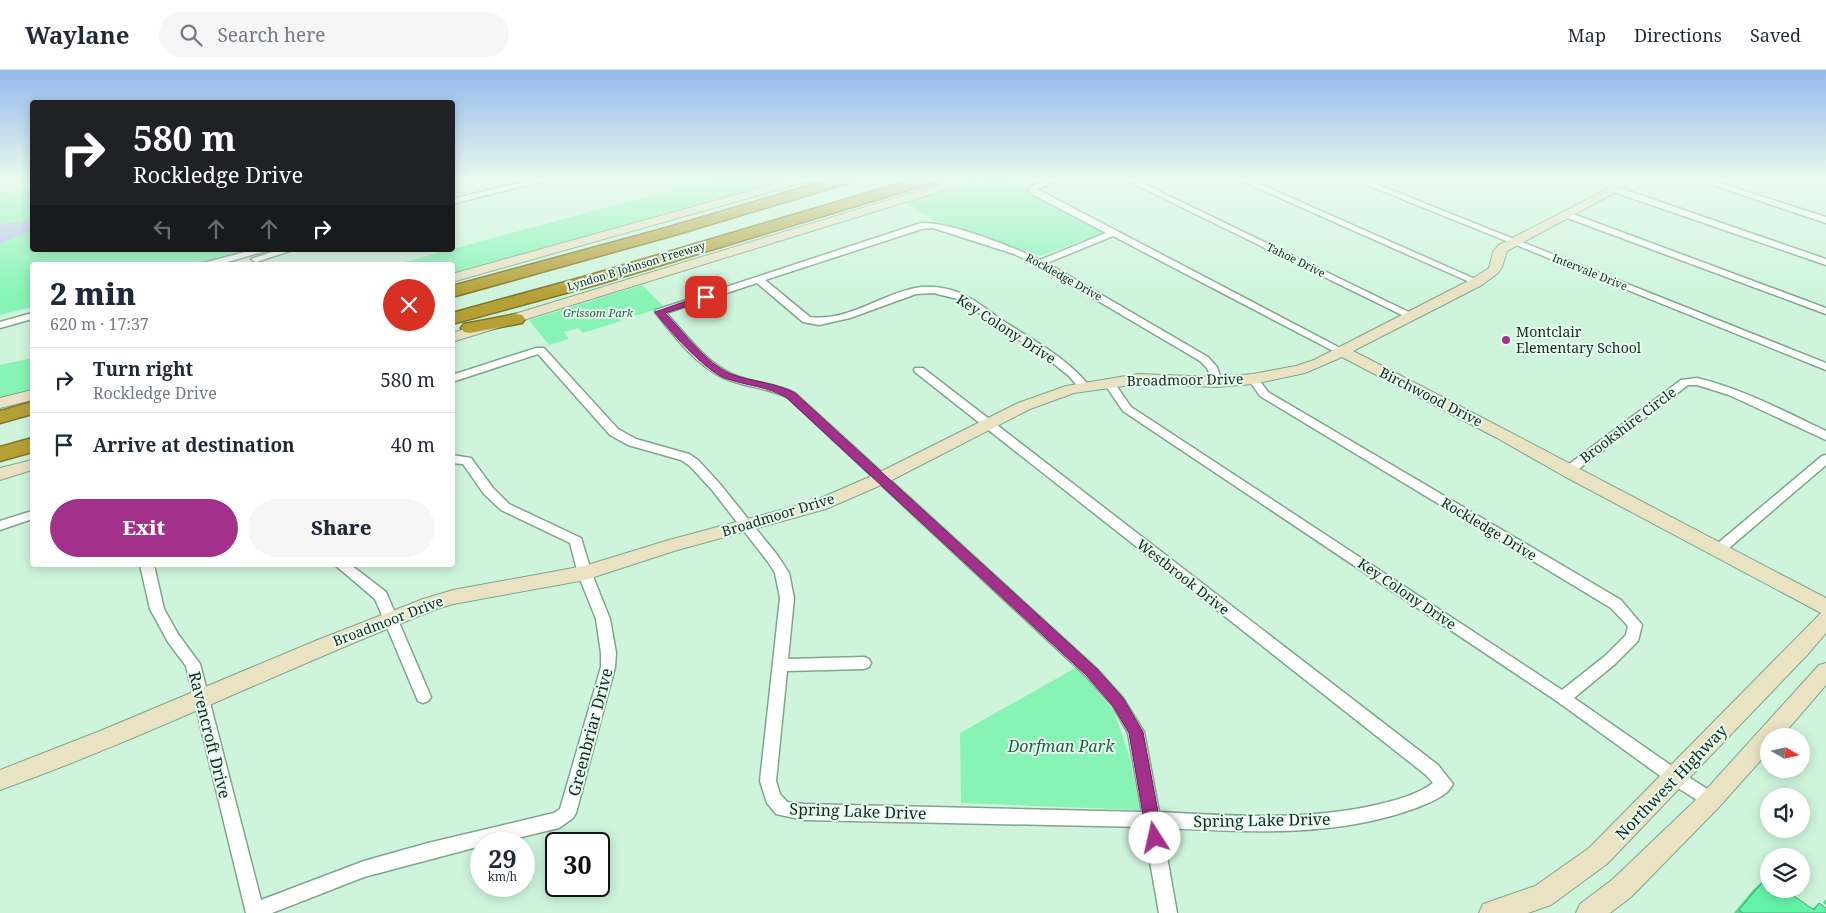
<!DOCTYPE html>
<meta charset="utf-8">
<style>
:root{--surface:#fff;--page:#f6f6f7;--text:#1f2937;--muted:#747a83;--line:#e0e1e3;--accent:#a3308b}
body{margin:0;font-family:"Noto Serif",serif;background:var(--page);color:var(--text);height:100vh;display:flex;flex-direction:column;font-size:19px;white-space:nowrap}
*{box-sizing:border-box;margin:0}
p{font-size:16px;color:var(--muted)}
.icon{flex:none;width:28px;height:28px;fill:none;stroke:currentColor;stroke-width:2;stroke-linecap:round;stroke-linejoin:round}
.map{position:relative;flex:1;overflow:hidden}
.details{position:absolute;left:30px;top:192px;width:425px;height:305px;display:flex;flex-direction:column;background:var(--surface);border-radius:5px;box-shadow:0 2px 12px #0003}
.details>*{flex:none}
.top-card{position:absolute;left:30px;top:30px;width:425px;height:152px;border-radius:5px;box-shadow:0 2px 12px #0003;background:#202124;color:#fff;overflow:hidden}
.needle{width:32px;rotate:99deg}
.controls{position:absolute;left:1760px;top:658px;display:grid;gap:10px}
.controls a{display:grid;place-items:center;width:50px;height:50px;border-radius:50%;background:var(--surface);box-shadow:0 2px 12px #0003;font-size:25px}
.speed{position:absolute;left:470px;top:762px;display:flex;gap:10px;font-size:25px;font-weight:700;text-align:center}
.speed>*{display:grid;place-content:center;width:65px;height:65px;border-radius:50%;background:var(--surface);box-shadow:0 2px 12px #0003;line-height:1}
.speed small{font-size:12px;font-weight:400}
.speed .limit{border:2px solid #111;border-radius:8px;background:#fff;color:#111}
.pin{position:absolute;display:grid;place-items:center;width:42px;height:42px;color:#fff;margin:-21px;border-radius:10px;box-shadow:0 2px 8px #0006}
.me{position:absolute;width:55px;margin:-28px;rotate:350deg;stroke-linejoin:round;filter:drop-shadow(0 0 4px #0008)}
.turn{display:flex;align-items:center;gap:18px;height:105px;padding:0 20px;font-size:22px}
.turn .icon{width:65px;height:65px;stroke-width:2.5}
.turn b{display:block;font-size:35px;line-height:42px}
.lanes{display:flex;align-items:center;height:48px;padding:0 20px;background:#0003;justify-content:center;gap:25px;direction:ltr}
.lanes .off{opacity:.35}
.round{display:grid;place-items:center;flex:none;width:52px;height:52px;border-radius:26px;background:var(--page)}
.overview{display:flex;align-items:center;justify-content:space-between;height:85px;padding:0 20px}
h1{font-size:30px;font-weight:800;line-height:38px}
.action{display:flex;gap:10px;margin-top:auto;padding:10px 20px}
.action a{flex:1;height:58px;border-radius:30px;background:var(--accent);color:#fff;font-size:20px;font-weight:800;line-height:58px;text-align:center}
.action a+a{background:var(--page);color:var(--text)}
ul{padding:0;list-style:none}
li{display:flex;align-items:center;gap:15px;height:65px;padding:0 20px;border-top:1px solid var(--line)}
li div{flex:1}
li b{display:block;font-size:19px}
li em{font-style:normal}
header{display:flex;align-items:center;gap:30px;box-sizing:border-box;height:70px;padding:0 25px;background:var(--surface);border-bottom:1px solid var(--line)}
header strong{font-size:24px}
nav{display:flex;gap:28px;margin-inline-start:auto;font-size:18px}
.search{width:350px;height:45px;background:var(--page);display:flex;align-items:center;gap:12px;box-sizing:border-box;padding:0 18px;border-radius:28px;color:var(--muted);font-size:19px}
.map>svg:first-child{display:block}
.green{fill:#87f4b6}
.water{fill:#b7bfed}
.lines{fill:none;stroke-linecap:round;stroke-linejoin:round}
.street-casing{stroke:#80a58e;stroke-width:3}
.secondary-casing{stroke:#80a58e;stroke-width:2}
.highway-casing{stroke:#7e762e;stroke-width:3}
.street{fill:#fff;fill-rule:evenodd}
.secondary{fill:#e9e2c3;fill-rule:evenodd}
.highway{fill:#b5a036;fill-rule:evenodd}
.wall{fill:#56d291}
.building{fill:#64f4a9;stroke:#46ab76}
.route{fill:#a3308b;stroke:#6a1f5a}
.poi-dot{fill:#a3308b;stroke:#e6feef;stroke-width:2}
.labels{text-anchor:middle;stroke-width:4;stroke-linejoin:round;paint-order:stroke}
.far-street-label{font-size:11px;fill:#18271e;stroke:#e6feef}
.far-park-label{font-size:11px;font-style:italic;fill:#265e40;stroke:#e6feef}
.street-label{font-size:14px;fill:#18271e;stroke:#e6feef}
.poi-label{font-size:14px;fill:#18271e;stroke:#e6feef;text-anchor:start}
.near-street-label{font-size:16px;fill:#18271e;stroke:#e6feef}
.near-park-label{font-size:16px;font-style:italic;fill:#265e40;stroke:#e6feef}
</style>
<header>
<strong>Waylane</strong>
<div class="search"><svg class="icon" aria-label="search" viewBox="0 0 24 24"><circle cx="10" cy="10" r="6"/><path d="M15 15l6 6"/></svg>Search here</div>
<nav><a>Map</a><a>Directions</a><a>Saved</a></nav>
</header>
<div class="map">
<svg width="1826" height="843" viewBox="0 0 1826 843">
<rect width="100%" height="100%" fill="#cef5dc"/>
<g class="green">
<polygon points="715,108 809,108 453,209 452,195 393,195"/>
<polygon points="986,108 1007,108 1108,161 1041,186 935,151 906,133"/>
<polygon points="32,119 32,180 256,180 199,195 32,195 32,237 0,245 0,124"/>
<polygon points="642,215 664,237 635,246 630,241 617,246 621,251 583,263 578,258 564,262 569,269 549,275 529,250"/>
<polygon points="32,288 32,327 0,336 0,295"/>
<polygon points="1077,597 1114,641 1130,688 1140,740 961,733 960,663"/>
</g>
<polygon class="water" points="32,150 32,161 0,173 0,154"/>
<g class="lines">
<defs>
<g id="street">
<polygon points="0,108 19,108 0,112"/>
<polygon points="540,108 554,108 452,134 452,129"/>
<path d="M1053,108H1065L1037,119L1346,281L1341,284L1337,283L1113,166L1047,193L1208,287L1217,297L1222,312L1221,314H1213L1207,298L1200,291L1037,195L1014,184L933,158L922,159L765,210L810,247C847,252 880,225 915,218C931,215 950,218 964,225C977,231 990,242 1002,250C1032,270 1068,288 1090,317L1088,319H1080L1069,306L1049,290L958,229L933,223L916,224L850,248L819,255L803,252L757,213L666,243C686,264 705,292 732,304C752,313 775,313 795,323L1097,599L1123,628L1144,662L1159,742C1232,746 1305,751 1376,735C1396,730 1417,725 1433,713L1426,705L915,302L914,300L915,298H923L1438,695L1453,714C1447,727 1428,733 1416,738C1334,768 1247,762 1162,758L1177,843H1159L1144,757L804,750L776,744L767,733L760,711L780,528L775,503L768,492L712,420L690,396L681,390L628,375L610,365L538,284L452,312V305L536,278H544L618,359L636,369L689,384L698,390L720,414L778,486L789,503L794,528L788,589L864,587L869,589L871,593L869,597L864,599L787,601L776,711L780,724L787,732L804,734L1142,742L1128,663L1113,636L1087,607L787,327C767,318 745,317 724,308C697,296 673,265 655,242L656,240L921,153C948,151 1014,177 1040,190L1106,163L1032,124L1028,118Z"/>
<polygon points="1122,108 1132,108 1417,246 1412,249 1408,248"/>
<polygon points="1235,108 1246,108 1482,212 1480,214 1474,214"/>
<polygon points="1350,108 1361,108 1826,293 1826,300"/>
<polygon points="1692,108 1704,108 1826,147 1826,153"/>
<polygon points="1611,117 1617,117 1826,189 1826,195 1611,121"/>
<polygon points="1565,141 1826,238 1826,244 1562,146 1561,144"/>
<polygon points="253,180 269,180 217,195 201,195 203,193"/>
<polygon points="278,180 293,180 256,192 251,189"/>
<polygon points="32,243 32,249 0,258 0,252"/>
<polygon points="1253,306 1257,307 1268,322 1621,530 1642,555 1638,571 1615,594 1574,628 1682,703 1717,725 1719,730 1717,735 1711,737 1705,735 1670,713 1558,632 1123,341 1104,313 1105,311 1113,311 1131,337 1562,620 1605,586 1626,565 1628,556 1611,538 1260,326 1248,309"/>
<path d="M1697,308C1743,319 1784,341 1826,361V370L1729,325L1697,315H1688L1572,404H1564L1562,401L1564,398L1681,310Z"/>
<polygon points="452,385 471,388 493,418 509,434 581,468 592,504 610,549 616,583 615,597 576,743 573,748 559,758 492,774 481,774 481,776 364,807 272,843 246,843 186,596 168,572 150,539 140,495 154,495 164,539 178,564 200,594 261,830 364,791 428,773 554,743 560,739 601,597 601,583 596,549 578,504 570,473 501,440 484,424 463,394 452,393"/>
<polygon points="1826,385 1826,395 1722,484 1712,484 1710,481 1712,478 1822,386"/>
<polygon points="32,441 32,449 0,460 0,451"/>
<polygon points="335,495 351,495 386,522 431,627 428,631 423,633 418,631 375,529"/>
</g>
<g id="secondary">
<polygon points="796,108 814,108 812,110 452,212 452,204"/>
<polygon points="961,108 979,108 977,110 452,272 452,263"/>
<path d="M1628,108H1642L1507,181L1502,197L1498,203L1482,215L1353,281C1512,362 1668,446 1826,528V563L1808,584L1607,794L1551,835L1528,843H1479L1483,834L1535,816L1589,778L1821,543L1562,405L1497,368L1342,287L1305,303L1253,314L1217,317L1138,314L1074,323L1030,339L888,412L826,439L674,481L585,510L453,534L437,539C290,596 148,667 0,720V700L100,661L315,571L423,529L453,520L584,496L669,470L814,431L876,404L1018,333L1066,316L1138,304L1217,307L1253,304L1296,296L1314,290L1472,209L1489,198L1493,182L1499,175Z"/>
<polygon points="32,320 32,330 0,338 0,328"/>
<polygon points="32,390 32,400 0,410 0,398"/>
<polygon points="1826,593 1826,615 1782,666 1769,666 1769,681 1719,737 1631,827 1610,843 1576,843 1580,834 1613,809 1703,723 1819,595"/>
</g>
<g id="highway">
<polygon points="835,108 857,108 855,111 678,164 452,227 452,216 666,158"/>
<polygon points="918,108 940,108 938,111 599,214 452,254 452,243 587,206"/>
<polygon points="516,244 522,245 525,249 522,253 470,263 464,262 461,258 464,254"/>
<polygon points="32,332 32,344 0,353 0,341"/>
<polygon points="32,368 32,382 0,391 0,377"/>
</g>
</defs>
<use href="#street" class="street-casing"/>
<use href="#secondary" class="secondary-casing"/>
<use href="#highway" class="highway-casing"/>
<use href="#street" class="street"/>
<use href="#secondary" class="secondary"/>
<use href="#highway" class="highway"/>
</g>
<g class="wall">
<polygon points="1767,807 1812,839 1819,833 1826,843 1734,843 1753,820"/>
<polygon points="1826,829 1826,835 1823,833"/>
</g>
<polygon class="building" points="1767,807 1769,808 1769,819 1784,819 1814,840 1819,833 1826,838 1826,843 1743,843 1739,840"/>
<linearGradient id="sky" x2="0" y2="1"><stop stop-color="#94b8ea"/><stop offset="0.48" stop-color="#e9faef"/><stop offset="1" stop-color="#e9faef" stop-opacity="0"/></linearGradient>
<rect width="1826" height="226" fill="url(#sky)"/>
<path class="route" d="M706,224L710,225V229L665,243C685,263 705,293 731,304C752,312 774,312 795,323L1097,599L1123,628L1143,662L1163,768L1161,773L1155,775L1150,773L1147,768L1129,663L1113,636L1087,606L787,328C768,316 746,316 725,308C704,300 669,260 655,242Z"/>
<circle class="poi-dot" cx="1506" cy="270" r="5"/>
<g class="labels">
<g class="far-street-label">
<text transform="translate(1296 190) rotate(26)" y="4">Tahoe Drive</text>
<text transform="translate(636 196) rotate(-17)" y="4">Lyndon B Johnson Freeway</text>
<text transform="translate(1590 202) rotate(22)" y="4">Intervale Drive</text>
<text transform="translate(1064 207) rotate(29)" y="4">Rockledge Drive</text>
</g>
<g class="far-park-label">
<text x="598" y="247">Grissom Park</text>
</g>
<g class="street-label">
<text transform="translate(1006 259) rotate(33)" y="5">Key Colony Drive</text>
<text transform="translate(1185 310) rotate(-1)" y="5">Broadmoor Drive</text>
<text transform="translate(1431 327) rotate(27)" y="5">Birchwood Drive</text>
<text transform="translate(1628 355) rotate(-37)" y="5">Brookshire Circle</text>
<text transform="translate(778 445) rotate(-17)" y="5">Broadmoor Drive</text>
<text transform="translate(1489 459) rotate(31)" y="5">Rockledge Drive</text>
<text transform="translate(1183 507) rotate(38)" y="5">Westbrook Drive</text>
<text transform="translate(1407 524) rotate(34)" y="5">Key Colony Drive</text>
<text transform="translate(388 551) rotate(-21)" y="5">Broadmoor Drive</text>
</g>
<g class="poi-label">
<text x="1516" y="267">Montclair<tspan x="1516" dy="16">Elementary School</tspan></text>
</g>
<g class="near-street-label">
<text transform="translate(590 662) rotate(-75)" y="6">Greenbriar Drive</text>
<text transform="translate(210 665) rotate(76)" y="6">Ravencroft Drive</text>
<text transform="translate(1671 712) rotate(-46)" y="6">Northwest Highway</text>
<text transform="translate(858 741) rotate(2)" y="6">Spring Lake Drive</text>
<text transform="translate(1262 750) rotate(-1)" y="6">Spring Lake Drive</text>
</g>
<g class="near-park-label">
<text x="1061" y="682">Dorfman Park</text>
</g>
</g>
</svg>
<div class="controls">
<a><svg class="needle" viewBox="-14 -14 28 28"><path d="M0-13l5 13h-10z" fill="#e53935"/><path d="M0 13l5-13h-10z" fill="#747a83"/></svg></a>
<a><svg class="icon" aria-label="sound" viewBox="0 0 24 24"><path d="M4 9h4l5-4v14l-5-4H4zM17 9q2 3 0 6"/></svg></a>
<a><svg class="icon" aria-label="layers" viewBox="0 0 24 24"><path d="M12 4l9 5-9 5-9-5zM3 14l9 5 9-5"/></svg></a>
</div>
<div class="speed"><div>29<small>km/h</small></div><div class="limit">30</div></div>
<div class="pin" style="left:706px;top:227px;background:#d93025"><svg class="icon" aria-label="arrive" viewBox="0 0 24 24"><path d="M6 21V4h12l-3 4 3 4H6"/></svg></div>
<svg class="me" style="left:1155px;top:768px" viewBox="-20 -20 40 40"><circle r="19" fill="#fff"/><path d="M0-13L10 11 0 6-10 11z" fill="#a3308b"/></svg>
<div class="top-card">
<div class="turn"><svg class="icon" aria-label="right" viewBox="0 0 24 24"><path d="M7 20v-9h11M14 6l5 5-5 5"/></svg><div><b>580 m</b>Rockledge Drive</div></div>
<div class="lanes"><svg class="icon off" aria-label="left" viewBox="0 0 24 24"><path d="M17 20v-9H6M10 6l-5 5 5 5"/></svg><svg class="icon off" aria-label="ahead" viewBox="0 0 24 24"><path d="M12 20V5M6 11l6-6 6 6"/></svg><svg class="icon off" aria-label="ahead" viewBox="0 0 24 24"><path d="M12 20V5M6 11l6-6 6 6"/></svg><svg class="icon" aria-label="right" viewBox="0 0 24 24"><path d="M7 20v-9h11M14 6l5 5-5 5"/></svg></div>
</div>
<section class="details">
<div class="overview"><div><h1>2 min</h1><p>620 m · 17:37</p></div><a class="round" style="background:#d93025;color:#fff"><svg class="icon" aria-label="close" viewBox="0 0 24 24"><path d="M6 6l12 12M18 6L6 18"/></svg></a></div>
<ul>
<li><svg class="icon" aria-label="right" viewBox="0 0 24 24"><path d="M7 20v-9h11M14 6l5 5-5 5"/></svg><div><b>Turn right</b><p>Rockledge Drive</p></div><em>580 m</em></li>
<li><svg class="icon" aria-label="arrive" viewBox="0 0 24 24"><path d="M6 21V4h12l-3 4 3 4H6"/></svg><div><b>Arrive at destination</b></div><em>40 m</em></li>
</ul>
<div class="action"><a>Exit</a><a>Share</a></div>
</section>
</div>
